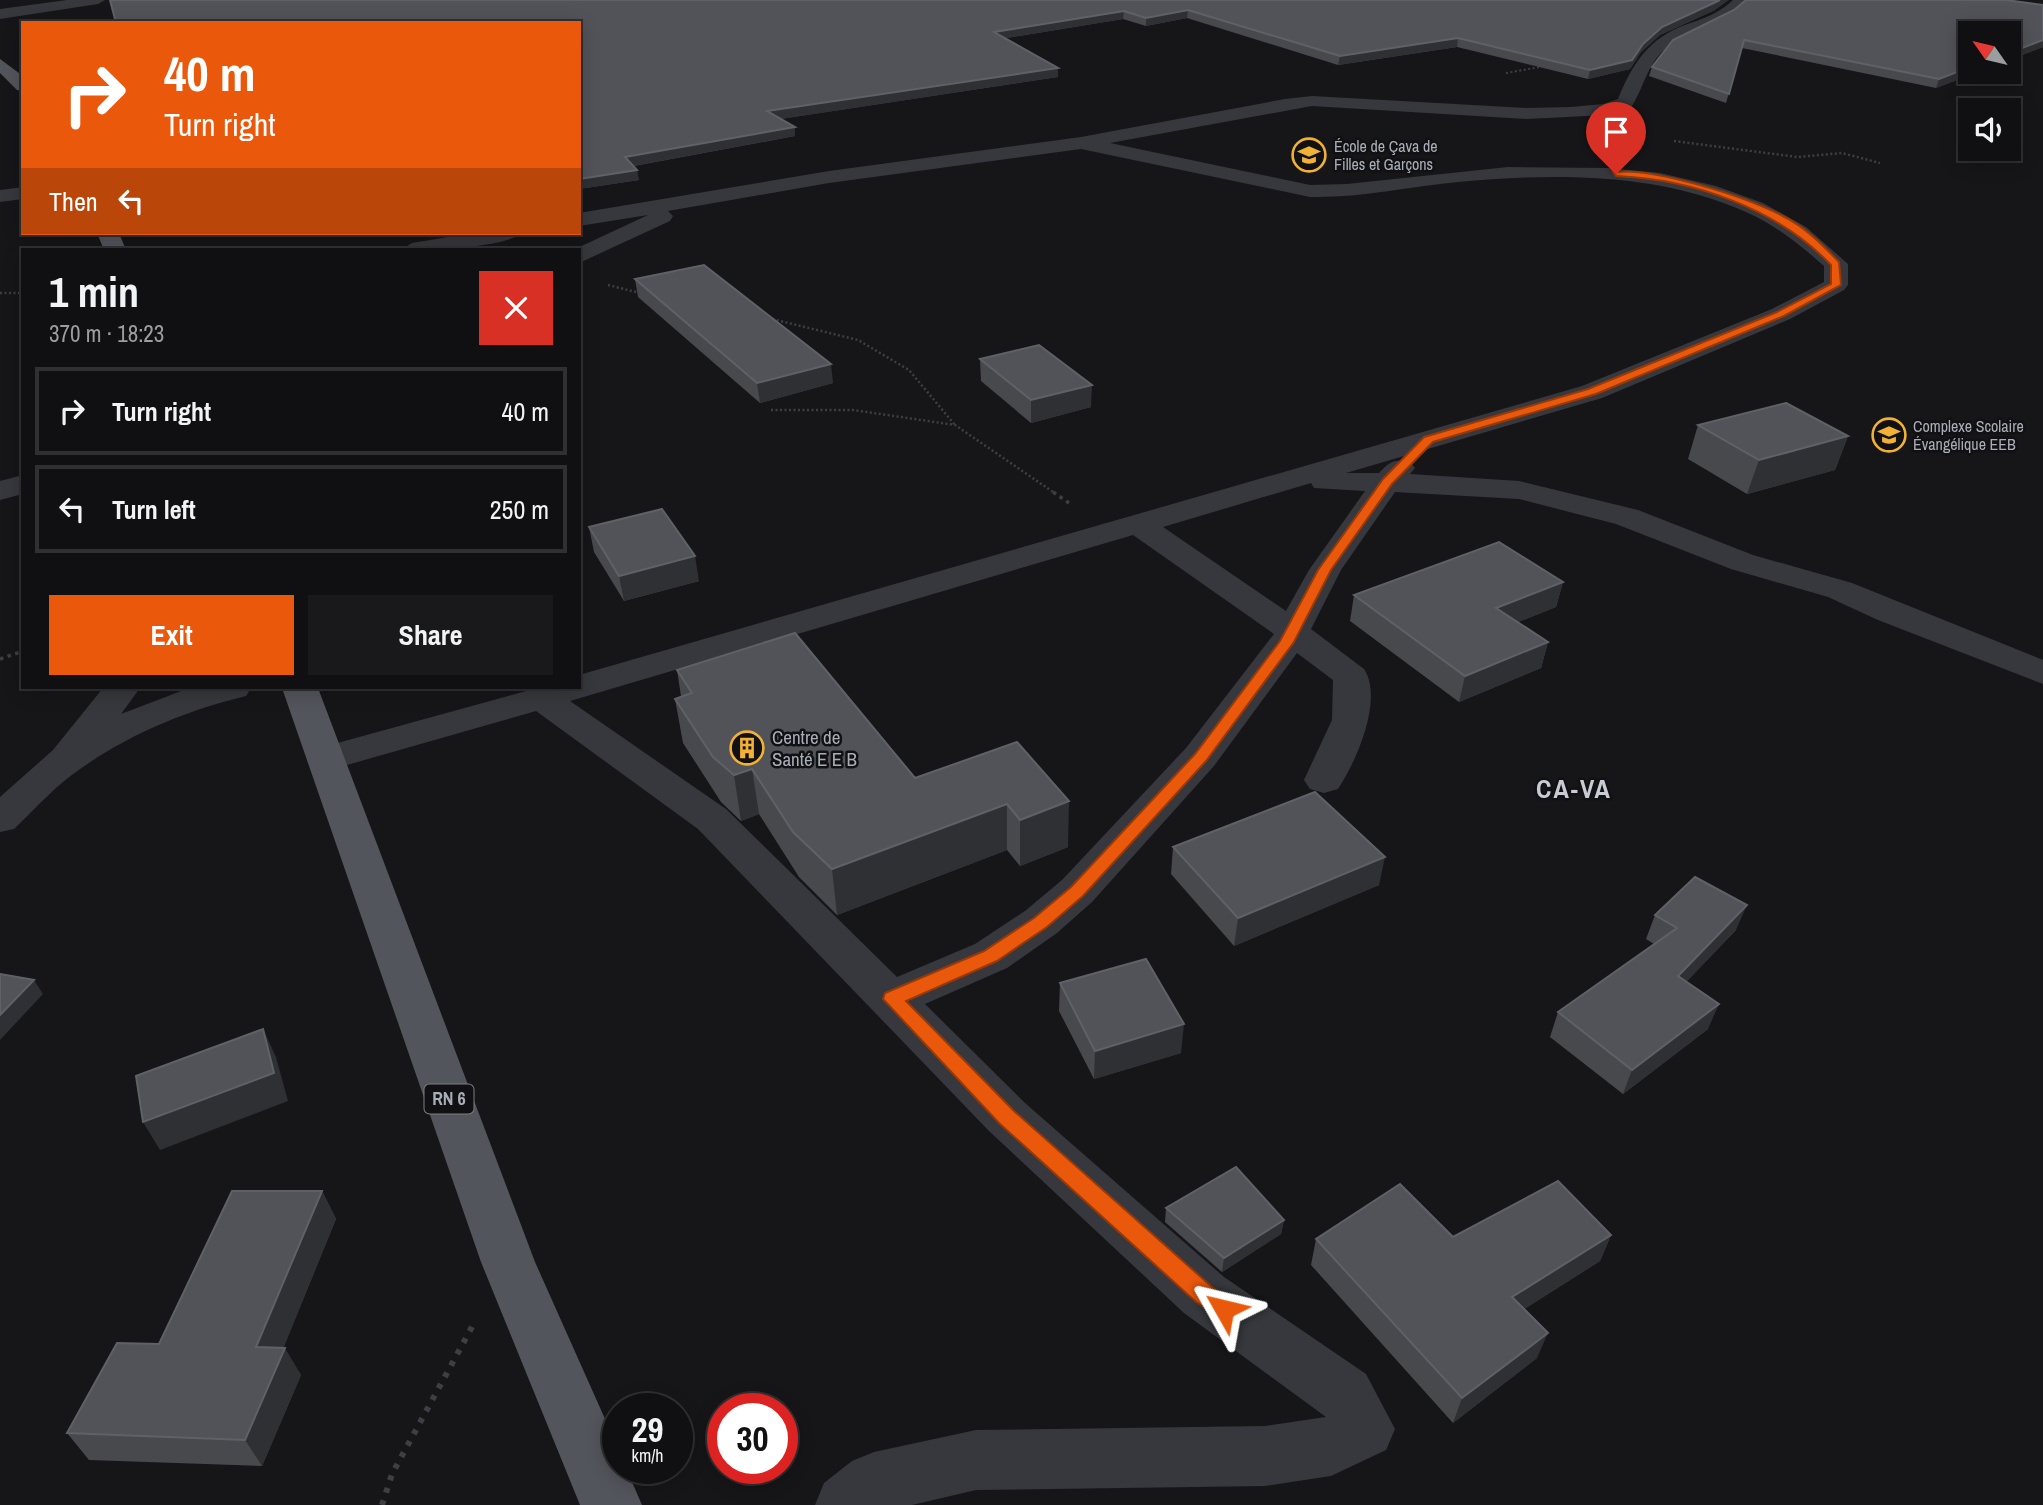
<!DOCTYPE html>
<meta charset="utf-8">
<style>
:root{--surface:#101012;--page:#19191b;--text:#f1f3f6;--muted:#9c9d9f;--line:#303032;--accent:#ea580c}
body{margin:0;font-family:"Archivo Narrow",sans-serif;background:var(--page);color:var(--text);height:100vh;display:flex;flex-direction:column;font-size:26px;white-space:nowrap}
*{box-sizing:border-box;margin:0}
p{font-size:23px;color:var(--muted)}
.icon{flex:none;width:38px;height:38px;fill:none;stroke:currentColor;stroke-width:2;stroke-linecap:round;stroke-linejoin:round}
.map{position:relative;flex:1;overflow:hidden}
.drawer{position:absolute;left:21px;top:248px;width:560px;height:441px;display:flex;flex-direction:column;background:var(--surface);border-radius:0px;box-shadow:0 4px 18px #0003,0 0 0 2px var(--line)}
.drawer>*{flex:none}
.hud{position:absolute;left:21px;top:21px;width:560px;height:214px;border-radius:0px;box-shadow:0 4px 18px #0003,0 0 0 2px var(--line);background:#ea580c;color:#fff;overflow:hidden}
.needle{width:46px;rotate:304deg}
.tools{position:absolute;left:1958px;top:21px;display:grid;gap:14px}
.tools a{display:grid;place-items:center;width:63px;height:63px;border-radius:0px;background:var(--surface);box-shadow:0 4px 18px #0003,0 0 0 2px var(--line);font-size:35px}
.speed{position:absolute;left:602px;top:1393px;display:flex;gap:14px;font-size:35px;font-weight:700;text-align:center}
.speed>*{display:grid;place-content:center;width:91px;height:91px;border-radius:50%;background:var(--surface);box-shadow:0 4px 18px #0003,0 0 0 2px var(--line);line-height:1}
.speed small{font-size:18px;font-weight:400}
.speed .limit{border:10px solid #d22;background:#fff;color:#111}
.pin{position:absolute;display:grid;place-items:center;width:60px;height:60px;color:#fff;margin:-72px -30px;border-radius:50% 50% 50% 0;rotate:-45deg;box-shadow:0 0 7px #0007}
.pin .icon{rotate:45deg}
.me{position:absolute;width:77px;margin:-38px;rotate:307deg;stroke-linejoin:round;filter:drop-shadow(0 0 5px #0008)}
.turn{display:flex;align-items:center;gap:24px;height:147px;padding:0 28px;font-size:32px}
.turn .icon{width:91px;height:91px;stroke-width:2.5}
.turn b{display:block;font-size:49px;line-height:60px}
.then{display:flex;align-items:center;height:66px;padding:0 28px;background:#0003;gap:14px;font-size:26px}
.round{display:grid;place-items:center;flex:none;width:74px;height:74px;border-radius:0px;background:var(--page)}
.overview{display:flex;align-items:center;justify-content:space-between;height:119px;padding:0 28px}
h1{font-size:42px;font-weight:800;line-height:52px}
.cta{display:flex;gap:14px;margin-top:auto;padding:14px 28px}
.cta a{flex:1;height:80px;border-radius:0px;background:var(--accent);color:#fff;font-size:28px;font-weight:800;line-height:80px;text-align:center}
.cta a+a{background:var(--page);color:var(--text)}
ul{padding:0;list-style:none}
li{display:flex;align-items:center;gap:21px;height:88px;margin:0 14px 10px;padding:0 14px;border:4px solid var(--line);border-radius:0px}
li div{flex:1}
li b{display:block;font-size:26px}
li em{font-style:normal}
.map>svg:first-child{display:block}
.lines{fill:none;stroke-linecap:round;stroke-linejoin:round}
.path-far3{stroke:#3d3f44;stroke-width:2;stroke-dasharray:2 2.5;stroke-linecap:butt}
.path-far2{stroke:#3d3f44;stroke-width:2.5;stroke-dasharray:2 2.5;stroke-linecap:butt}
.path-far1{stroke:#3d3f44;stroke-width:3.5;stroke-dasharray:3.5 4.5;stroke-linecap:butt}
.path{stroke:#3d3f44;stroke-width:6;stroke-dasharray:5 8;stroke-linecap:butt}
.street{fill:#37383d;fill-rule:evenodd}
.primary{fill:#53555c;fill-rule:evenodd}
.wall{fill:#47494d}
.shaded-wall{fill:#2f3033}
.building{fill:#525359;stroke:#5f6168;stroke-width:2}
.route{fill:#ea580c;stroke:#983908;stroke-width:2}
.labels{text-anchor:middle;stroke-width:5;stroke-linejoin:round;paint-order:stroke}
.far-poi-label{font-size:16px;fill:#a8adb8;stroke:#111113;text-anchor:start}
.shield{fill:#111113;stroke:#7b7e86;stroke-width:2}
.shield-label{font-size:18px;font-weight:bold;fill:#a8adb8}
.poi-label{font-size:19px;fill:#a8adb8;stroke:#111113;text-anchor:start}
.district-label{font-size:26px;font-weight:bold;letter-spacing:2px;fill:#c9ccd4;stroke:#111113}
</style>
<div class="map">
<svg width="2043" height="1505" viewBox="0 0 2043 1505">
<rect width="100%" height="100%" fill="#161618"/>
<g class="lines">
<polyline class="path-far3" points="1506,73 1546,66"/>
<g class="path-far2">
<polyline points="1674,141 1797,157 1842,153 1880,163"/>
<polyline points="608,285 640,293"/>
<polyline points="0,293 23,293"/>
<polyline points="768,318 858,340 909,370 955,425"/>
<polyline points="771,410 853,410 955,425 1056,494"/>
</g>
<g class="path-far1">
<polyline points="1053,492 1069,503"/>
<polyline points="0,659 23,651"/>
</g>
<polyline class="path" points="382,1505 392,1474 473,1325"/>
<g class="street">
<polygon points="67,0 105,0 98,4 0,19 0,9"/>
<path d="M1733,0H1748C1728,27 1694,26 1669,46C1648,61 1645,85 1632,106L1606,115L1527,119L1312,106L1110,143L1310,185L1347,184L1508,167L1609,168L1660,173L1716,186L1763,203L1806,227L1848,264V285L1844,290L1790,319L1602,398L1346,473H1379C1389,462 1395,458 1410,462L1415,468L1410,474L1519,481L1638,510L1753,555L1852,583L2043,660V684L1878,620L1828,597L1731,569L1616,524L1519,499L1395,492L1341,570L1311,629L1364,669C1384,699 1356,762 1338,789L1324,793L1310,789L1304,780L1332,720L1333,680L1297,653L1214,766L1092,902L1057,933L1007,968L925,1004L1025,1103L1224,1277L1366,1374L1395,1429L1386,1450L1331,1476L1265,1486L976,1490L912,1505H815L824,1483L852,1461L874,1452L976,1430L1265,1426L1326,1417L1184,1313L989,1131L698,829L536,711L326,771L312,768L307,759L312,750L537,688H579V675L1582,386L1772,309L1824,282V266C1800,245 1776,225 1746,212C1658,172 1553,173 1458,182C1408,187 1360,198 1310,197L1081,149L829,183L668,211L673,216L670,221L579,263V250H573L648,215L579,226V213L829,171L1081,137L1285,99L1312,96L1527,108L1571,107L1603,104L1618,99C1632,64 1649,38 1685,25C1702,19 1720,13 1733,0ZM1311,483L1314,488L1365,491L1309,570L1286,611L1163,527ZM1133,535L1274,634L1186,748L1062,880L1025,911L975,944L897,977L726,809L570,701Z"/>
<polygon points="23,187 23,199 0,202 0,190"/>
<path d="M472,233H520C509,248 421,251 401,250L412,243Z"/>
<polygon points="23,475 23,494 0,500 0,481"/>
<path d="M103,688H140L121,714L189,688H251L246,696C188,710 132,733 83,767C58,783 36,808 14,829L0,832V797L53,750Z"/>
</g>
<g class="primary">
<polygon points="0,59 23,76 23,91 17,90 0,73"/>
<polygon points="97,233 119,233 126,250 104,250"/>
<polygon points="282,688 318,688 535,1262 618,1448 618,1468 626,1468 642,1505 580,1505 481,1262"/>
</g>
</g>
<g class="wall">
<polygon points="110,0 1715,10 1660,35 1641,52 1630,69 1588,79 1457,47 1338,65 1187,18 1146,26 1123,19 1006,38 1058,77 780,119 795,136 634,166 639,180 579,189 579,23"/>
<polygon points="1746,0 2006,0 2043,5 2043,47 2009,60 2009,33 1970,33 1970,72 1978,72 1936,88 1742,48 1726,103 1649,76 1652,67 1673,40 1734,10"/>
<polygon points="635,279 833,383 760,403 638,297"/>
<polygon points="980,359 1091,407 1031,423 981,381"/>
<polygon points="1698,425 1848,436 1835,470 1747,494 1688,459"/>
<polygon points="589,527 699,581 624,601 594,552"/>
<polygon points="1563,582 1556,607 1518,622 1548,642 1541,668 1459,702 1350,621 1354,595"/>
<polygon points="677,670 915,778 1017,742 1068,847 1020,866 1007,850 837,915 799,877 759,814 741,821 721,802 683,743 675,699 681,696"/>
<polygon points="1173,847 1379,885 1234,946 1171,874"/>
<polygon points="1655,915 1736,930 1686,982 1708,1029 1623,1094 1550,1037 1558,1012 1654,944 1646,939"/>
<polygon points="1060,983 1181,1053 1094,1079 1059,1011"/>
<polygon points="322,1191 336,1219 283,1348 301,1375 262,1466 89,1460 67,1433 159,1344"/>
<polygon points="1166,1208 1284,1220 1281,1234 1222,1272 1165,1222"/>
<polygon points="1611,1235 1600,1261 1524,1309 1537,1358 1453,1423 1311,1265 1316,1239"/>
</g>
<g class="shaded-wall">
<polygon points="1720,0 1729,0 1715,10 1660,35 1641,52 1630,69 1588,79 1590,70 1643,44 1662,27"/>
<polygon points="1188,10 1187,18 1146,26 1146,18"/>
<polygon points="1124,11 1123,19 995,40 994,32"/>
<polygon points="1458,38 1457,47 1338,65 1340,56"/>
<polygon points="2043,40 2043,47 2009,60 2009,53"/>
<polygon points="1970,67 1970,72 1978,72 1936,88 1939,79"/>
<polygon points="1058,68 1058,77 768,121 767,111"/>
<polygon points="795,127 795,136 627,167 625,157"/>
<polygon points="637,170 639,180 579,189 579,179"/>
<polygon points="831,364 833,383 760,403 757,383"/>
<polygon points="1092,385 1091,407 1031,423 1031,400"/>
<polygon points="1848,436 1835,470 1747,494 1759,460"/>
<polygon points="695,556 699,581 624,601 619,576"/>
<polygon points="1563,582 1556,607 1490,633 1496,608"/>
<polygon points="1548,642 1541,668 1459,702 1465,676"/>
<polygon points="752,769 759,814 741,821 734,775"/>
<polygon points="1069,801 1068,847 1020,866 1020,820"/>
<polygon points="1007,804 1007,850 837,915 832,869"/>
<polygon points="1385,857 1379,885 1234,946 1238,918"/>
<polygon points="1747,905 1736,930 1668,1001 1678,976"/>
<polygon points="34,980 43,994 0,1040 0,1015"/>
<polygon points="1719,1004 1708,1029 1623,1094 1632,1070"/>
<polygon points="1184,1024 1181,1053 1094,1079 1095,1051"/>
<polygon points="263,1029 276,1057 288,1101 160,1150 143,1122"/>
<polygon points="322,1191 336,1219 273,1374 256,1347"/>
<polygon points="1284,1220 1281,1234 1222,1272 1224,1258"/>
<polygon points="1611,1235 1600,1261 1503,1323 1512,1297"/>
<polygon points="1548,1333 1537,1358 1453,1423 1462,1398"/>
<polygon points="285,1348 301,1375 262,1466 245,1440"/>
</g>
<g class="building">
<polygon points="110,0 1720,0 1662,27 1643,44 1632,60 1590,70 1458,38 1340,56 1188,10 1146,18 1124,11 994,32 1058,68 767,111 795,127 625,157 637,170 579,179 579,23 116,23"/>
<polygon points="1746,0 2006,0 2043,5 2043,40 2009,53 2009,33 1970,33 1970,67 1939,79 1744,40 1729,94 1652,67 1673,40 1734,10"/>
<polygon points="704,265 831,364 757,383 635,279"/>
<polygon points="1039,345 1092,385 1031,400 980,359"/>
<polygon points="1786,403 1848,436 1759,460 1698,425"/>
<polygon points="662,509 695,556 619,576 589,527"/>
<polygon points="1499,542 1563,582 1496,608 1548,642 1465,676 1354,595"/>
<polygon points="795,633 915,778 1017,742 1069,801 1020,820 1007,804 832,869 793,832 752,769 734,775 713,757 675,699 692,693 677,670"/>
<polygon points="1315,792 1385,857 1238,918 1173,847"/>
<polygon points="1695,877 1747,905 1678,976 1719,1004 1632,1070 1558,1012 1677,928 1655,915"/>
<polygon points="1146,959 1184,1024 1095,1051 1060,983"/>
<polygon points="0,974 34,980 0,1015"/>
<polygon points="263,1029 274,1073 143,1122 136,1076"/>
<polygon points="1236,1167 1284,1220 1224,1258 1166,1208"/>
<polygon points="1558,1181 1611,1235 1512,1297 1548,1333 1462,1398 1316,1239 1400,1184 1453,1237"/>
<polygon points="232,1191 322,1191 256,1347 285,1348 245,1440 67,1433 117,1343 159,1344"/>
</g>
<path class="route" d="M1613,172C1653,167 1744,196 1781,215C1804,226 1822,244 1839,262L1841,285L1784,316L1596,394L1433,442L1392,484L1331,570L1294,642L1206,761L1083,896L1047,927L997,961L906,1001L1014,1111L1212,1287L1232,1301L1236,1309L1232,1317L1224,1320L1196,1302L999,1123L883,999L885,993L984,951L1034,918L1071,887L1195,754L1280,641L1318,570L1383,479L1424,437L1588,389L1777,312L1831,284V265C1778,209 1693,179 1616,176Z"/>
<defs>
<symbol id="school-ring" viewBox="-11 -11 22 22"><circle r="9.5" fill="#111113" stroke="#f2b134" stroke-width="1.5"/><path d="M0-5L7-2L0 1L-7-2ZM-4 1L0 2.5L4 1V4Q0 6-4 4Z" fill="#f2b134"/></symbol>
<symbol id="building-ring" viewBox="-11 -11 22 22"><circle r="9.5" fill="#111113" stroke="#f2b134" stroke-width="1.5"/><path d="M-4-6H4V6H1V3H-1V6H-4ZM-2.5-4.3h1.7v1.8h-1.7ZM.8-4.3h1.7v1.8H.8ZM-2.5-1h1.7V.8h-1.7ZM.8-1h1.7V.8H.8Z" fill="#f2b134"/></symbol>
</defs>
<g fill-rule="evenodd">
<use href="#school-ring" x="1290" y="136" width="38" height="38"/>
<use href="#school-ring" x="1870" y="416" width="38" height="38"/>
<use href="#building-ring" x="728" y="729" width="38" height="38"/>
</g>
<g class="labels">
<g class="far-poi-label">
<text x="1334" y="152">École de Çava de<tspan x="1334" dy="18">Filles et Garçons</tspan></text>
<text x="1913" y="432">Complexe Scolaire<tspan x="1913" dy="18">Évangélique EEB</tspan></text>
</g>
<rect class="shield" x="424.5" y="1084.5" width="49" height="29" rx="5"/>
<g class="shield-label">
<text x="449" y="1105">RN 6</text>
</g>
<g class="poi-label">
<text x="772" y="744">Centre de<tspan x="772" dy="22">Santé E E B</tspan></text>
</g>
<g class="district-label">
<text x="1574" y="798">CA-VA</text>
</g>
</g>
</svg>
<div class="tools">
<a><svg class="needle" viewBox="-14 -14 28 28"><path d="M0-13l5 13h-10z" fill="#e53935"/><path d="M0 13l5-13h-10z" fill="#9c9d9f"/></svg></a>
<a><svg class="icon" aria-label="sound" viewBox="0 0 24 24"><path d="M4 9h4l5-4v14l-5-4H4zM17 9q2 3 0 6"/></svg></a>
</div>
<div class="speed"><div>29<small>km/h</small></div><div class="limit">30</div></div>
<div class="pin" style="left:1616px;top:174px;background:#d93025"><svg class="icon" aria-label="arrive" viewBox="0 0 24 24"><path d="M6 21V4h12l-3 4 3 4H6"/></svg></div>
<svg class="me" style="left:1224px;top:1309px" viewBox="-20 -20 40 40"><path d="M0-17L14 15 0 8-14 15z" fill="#ea580c" stroke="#fff" stroke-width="4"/></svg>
<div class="hud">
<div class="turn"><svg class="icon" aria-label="right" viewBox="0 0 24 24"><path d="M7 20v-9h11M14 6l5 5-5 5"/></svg><div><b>40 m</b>Turn right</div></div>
<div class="then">Then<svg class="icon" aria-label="left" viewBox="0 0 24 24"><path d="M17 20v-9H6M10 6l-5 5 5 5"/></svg></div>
</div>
<section class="drawer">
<div class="overview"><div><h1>1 min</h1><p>370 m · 18:23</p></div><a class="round" style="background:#d93025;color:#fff"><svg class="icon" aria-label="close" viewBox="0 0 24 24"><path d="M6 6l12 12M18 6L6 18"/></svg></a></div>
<ul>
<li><svg class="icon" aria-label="right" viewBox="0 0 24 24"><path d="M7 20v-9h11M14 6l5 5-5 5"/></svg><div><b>Turn right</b></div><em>40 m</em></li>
<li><svg class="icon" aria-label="left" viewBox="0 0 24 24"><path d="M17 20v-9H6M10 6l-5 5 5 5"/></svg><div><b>Turn left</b></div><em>250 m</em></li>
</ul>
<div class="cta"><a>Exit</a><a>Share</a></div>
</section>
</div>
